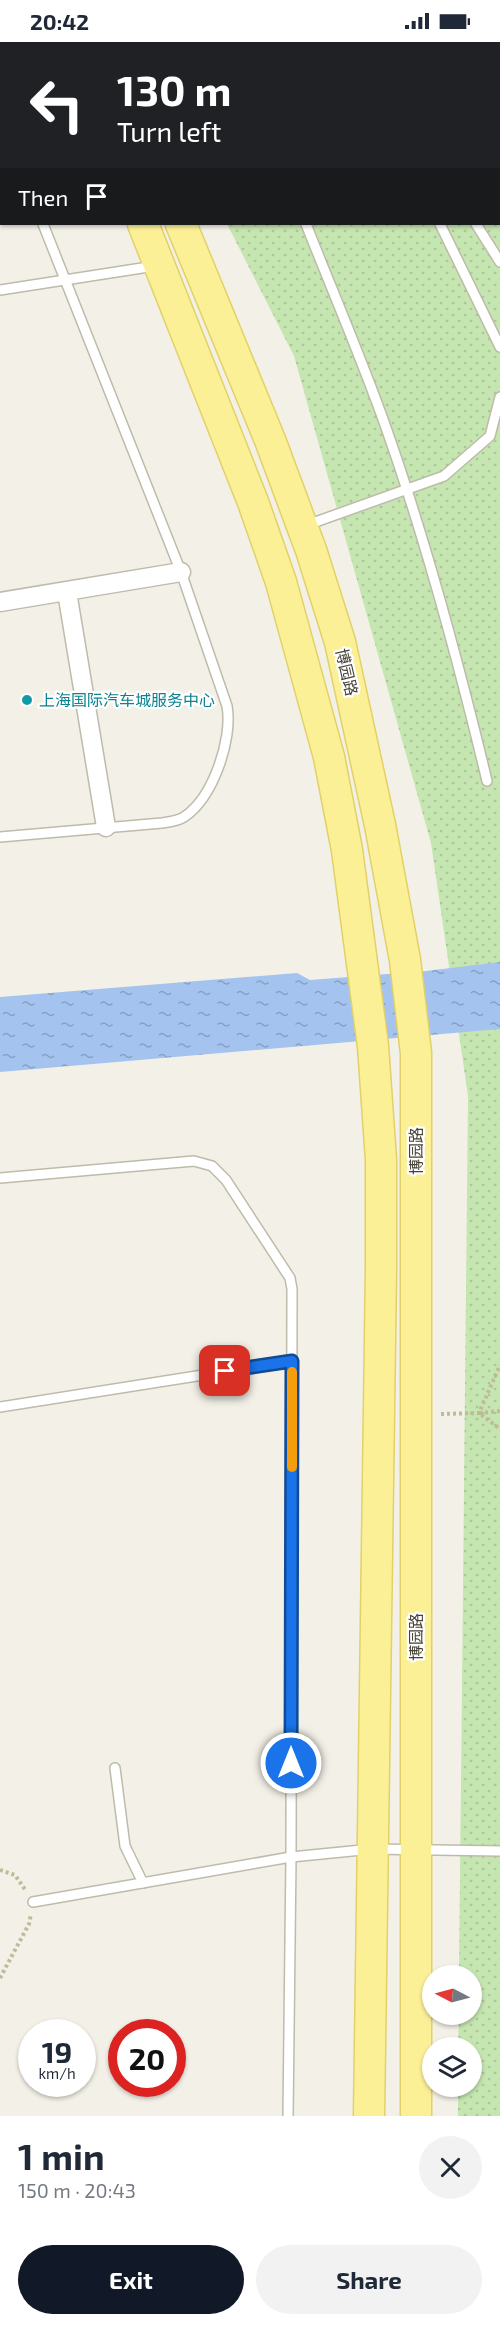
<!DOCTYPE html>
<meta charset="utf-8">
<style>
:root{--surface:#fff;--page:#f2f2f3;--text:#1f2937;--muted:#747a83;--accent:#111827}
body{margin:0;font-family:"Exo 2","Noto Sans SC",sans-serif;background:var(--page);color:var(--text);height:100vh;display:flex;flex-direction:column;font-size:22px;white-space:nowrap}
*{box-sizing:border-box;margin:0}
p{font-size:20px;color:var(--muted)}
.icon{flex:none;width:33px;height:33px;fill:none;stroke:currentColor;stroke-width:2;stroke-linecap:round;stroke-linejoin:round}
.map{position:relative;height:2074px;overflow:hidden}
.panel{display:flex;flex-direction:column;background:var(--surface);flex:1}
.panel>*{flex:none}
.guide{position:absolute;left:0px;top:0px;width:501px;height:183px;box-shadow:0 2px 4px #0004;background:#202124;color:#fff;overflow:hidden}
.needle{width:39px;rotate:276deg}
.buttons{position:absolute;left:422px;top:1923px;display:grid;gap:12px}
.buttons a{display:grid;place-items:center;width:60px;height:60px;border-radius:50%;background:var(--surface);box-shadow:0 2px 4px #0004;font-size:30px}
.speed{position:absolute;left:18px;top:1977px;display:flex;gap:12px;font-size:30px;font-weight:700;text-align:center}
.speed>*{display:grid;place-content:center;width:78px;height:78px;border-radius:50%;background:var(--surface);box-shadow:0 2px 4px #0004;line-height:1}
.speed small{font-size:15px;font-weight:400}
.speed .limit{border:9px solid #d22;background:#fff;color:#111}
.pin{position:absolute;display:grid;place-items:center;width:51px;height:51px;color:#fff;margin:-26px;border-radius:12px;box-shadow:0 3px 9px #0006}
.me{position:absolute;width:66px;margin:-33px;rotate:0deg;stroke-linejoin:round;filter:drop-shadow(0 0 4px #0008)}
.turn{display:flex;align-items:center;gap:21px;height:126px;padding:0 18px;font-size:27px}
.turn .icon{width:78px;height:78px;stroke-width:2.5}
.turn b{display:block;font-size:42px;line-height:51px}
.then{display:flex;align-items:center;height:57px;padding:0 18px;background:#0003;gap:12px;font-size:22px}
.round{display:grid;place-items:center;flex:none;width:63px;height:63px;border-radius:32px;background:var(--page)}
.headline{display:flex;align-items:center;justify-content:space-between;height:102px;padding:0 18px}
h1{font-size:36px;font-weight:700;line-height:45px}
.button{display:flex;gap:12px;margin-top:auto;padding:12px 18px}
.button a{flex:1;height:69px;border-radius:36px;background:var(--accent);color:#fff;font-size:24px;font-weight:700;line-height:69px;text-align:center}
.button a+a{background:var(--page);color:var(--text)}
.status{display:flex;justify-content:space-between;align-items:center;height:42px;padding:0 30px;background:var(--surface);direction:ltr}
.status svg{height:16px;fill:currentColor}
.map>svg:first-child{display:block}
.park{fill:url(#park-dots)}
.water{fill:url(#water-ripples)}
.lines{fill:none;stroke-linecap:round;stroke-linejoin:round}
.lane-casing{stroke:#bebbaa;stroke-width:12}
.street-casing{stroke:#bebbaa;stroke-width:21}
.primary-casing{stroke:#e1d167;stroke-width:33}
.path{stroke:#c0b99b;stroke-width:4;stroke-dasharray:3 3;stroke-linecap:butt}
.lane{stroke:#fff;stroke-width:9}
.street{stroke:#fff;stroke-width:18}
.primary{stroke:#fcf097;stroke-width:30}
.route-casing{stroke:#114b97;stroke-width:15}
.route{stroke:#1a73e8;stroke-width:10}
.slow{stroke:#f59e0b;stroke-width:10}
.culture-dot{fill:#0f9aa8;stroke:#fff;stroke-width:2}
.labels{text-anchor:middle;stroke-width:4.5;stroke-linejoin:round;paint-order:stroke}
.street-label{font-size:16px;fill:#464236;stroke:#fff}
.culture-label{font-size:16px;fill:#0d838f;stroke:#fff;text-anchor:start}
</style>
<div class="status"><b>20:42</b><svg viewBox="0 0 49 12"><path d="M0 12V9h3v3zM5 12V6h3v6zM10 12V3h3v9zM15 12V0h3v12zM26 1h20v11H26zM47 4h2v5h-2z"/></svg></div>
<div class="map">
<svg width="500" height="2074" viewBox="0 0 500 2074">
<defs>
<pattern id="park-dots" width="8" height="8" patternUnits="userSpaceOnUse" patternTransform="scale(1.5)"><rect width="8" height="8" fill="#c5e6b0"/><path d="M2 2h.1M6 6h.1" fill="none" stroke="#abc698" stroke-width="1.8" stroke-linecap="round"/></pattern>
<pattern id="water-ripples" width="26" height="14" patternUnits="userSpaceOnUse" patternTransform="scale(1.5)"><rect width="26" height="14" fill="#a4c3ef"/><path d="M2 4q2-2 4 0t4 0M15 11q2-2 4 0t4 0" fill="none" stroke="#87a0c2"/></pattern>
</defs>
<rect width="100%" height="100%" fill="#f3f1e7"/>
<polygon class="park" points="150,0 500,0 500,2074 458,2074 458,2045 471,2044 471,2006 458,2005 459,1973 471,1972 471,1934 459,1933 468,1054 431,801 294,314 227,182 500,182 500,2"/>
<polygon class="water" points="500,920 500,987 0,1030 0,955 297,931 310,938 426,929"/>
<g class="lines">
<defs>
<g id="lane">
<polyline points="234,0 235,2"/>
<polyline points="344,0 344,2"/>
<polyline points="390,0 391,2"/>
<polyline points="424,0 428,2"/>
<polyline points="0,81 2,85"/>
<path d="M306,182C332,248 360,313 384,380C426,498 458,618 487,739"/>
<polyline points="440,182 500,305"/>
<polyline points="476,182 500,220"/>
<polyline points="0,248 155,224"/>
<polyline points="307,483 444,434 490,394 500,355"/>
<path d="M0,795L162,781C169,780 178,779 184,775C213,756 233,697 227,664L181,530L43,182"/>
<polyline points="0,1136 194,1119 212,1124 226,1138 290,1236 292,1247 291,1815 288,2074"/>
<polyline points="0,1365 292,1319"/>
<polyline points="115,1726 125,1804 143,1841"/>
<polyline points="33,1860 291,1815 372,1807 500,1809"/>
</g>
<g id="street">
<polyline points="67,550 106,785"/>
<polyline points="0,560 181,530"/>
</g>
<g id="primary">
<polyline points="65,0 66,2"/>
<polyline points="107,0 107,2"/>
<polyline points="143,182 253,460 281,540 329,715 347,808 373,1004 381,1118 381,1227 369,2074"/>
<polyline points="181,182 270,398 311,508 340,600 380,783 405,918 416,1011 416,2074"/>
</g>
</defs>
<use href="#lane" class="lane-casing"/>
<use href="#street" class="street-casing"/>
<use href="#primary" class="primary-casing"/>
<g class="path">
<polyline points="500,1369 479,1371 500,1387"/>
<polyline points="441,1372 479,1371 500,1323"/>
<polyline points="0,1828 15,1833 26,1849"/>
<polyline points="0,1936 29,1882 31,1872"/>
</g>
<use href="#lane" class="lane"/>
<use href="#street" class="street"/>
<use href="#primary" class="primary"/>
</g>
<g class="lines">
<defs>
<polyline id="route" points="225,1329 292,1319 291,1721"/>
</defs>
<use href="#route" class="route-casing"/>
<use href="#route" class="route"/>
<polyline class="slow" points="292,1425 292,1330"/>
</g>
<circle class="culture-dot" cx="27" cy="658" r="6"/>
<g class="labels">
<g class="street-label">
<text transform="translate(347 630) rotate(77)" y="6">博园路</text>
<text transform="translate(416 1109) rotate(-90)" y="6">博园路</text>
<text transform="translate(416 1595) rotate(-90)" y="6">博园路</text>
</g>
<g class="culture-label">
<text x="39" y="664">上海国际汽车城服务中心</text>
</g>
</g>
</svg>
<div class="buttons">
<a><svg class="needle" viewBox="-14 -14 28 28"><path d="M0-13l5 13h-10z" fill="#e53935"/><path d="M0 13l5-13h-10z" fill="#747a83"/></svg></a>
<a><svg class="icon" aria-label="layers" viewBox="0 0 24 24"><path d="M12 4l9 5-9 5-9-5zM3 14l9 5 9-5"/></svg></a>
</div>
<div class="speed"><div>19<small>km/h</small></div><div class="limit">20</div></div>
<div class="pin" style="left:225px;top:1329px;background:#d93025"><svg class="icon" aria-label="arrive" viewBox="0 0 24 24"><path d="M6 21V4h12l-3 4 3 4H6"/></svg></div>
<svg class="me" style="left:291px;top:1721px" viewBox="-20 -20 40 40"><circle r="17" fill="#1a73e8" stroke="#fff" stroke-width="3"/><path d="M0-11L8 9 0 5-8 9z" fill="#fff"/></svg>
<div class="guide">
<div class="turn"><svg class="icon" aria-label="left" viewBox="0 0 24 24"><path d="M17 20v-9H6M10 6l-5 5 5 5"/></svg><div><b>130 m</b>Turn left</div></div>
<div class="then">Then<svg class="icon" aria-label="arrive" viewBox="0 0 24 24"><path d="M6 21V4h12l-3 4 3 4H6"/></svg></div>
</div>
</div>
<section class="panel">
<div class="headline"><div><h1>1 min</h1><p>150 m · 20:43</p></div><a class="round"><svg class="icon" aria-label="close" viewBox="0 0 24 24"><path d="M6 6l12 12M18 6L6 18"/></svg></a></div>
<div class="button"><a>Exit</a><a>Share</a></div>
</section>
